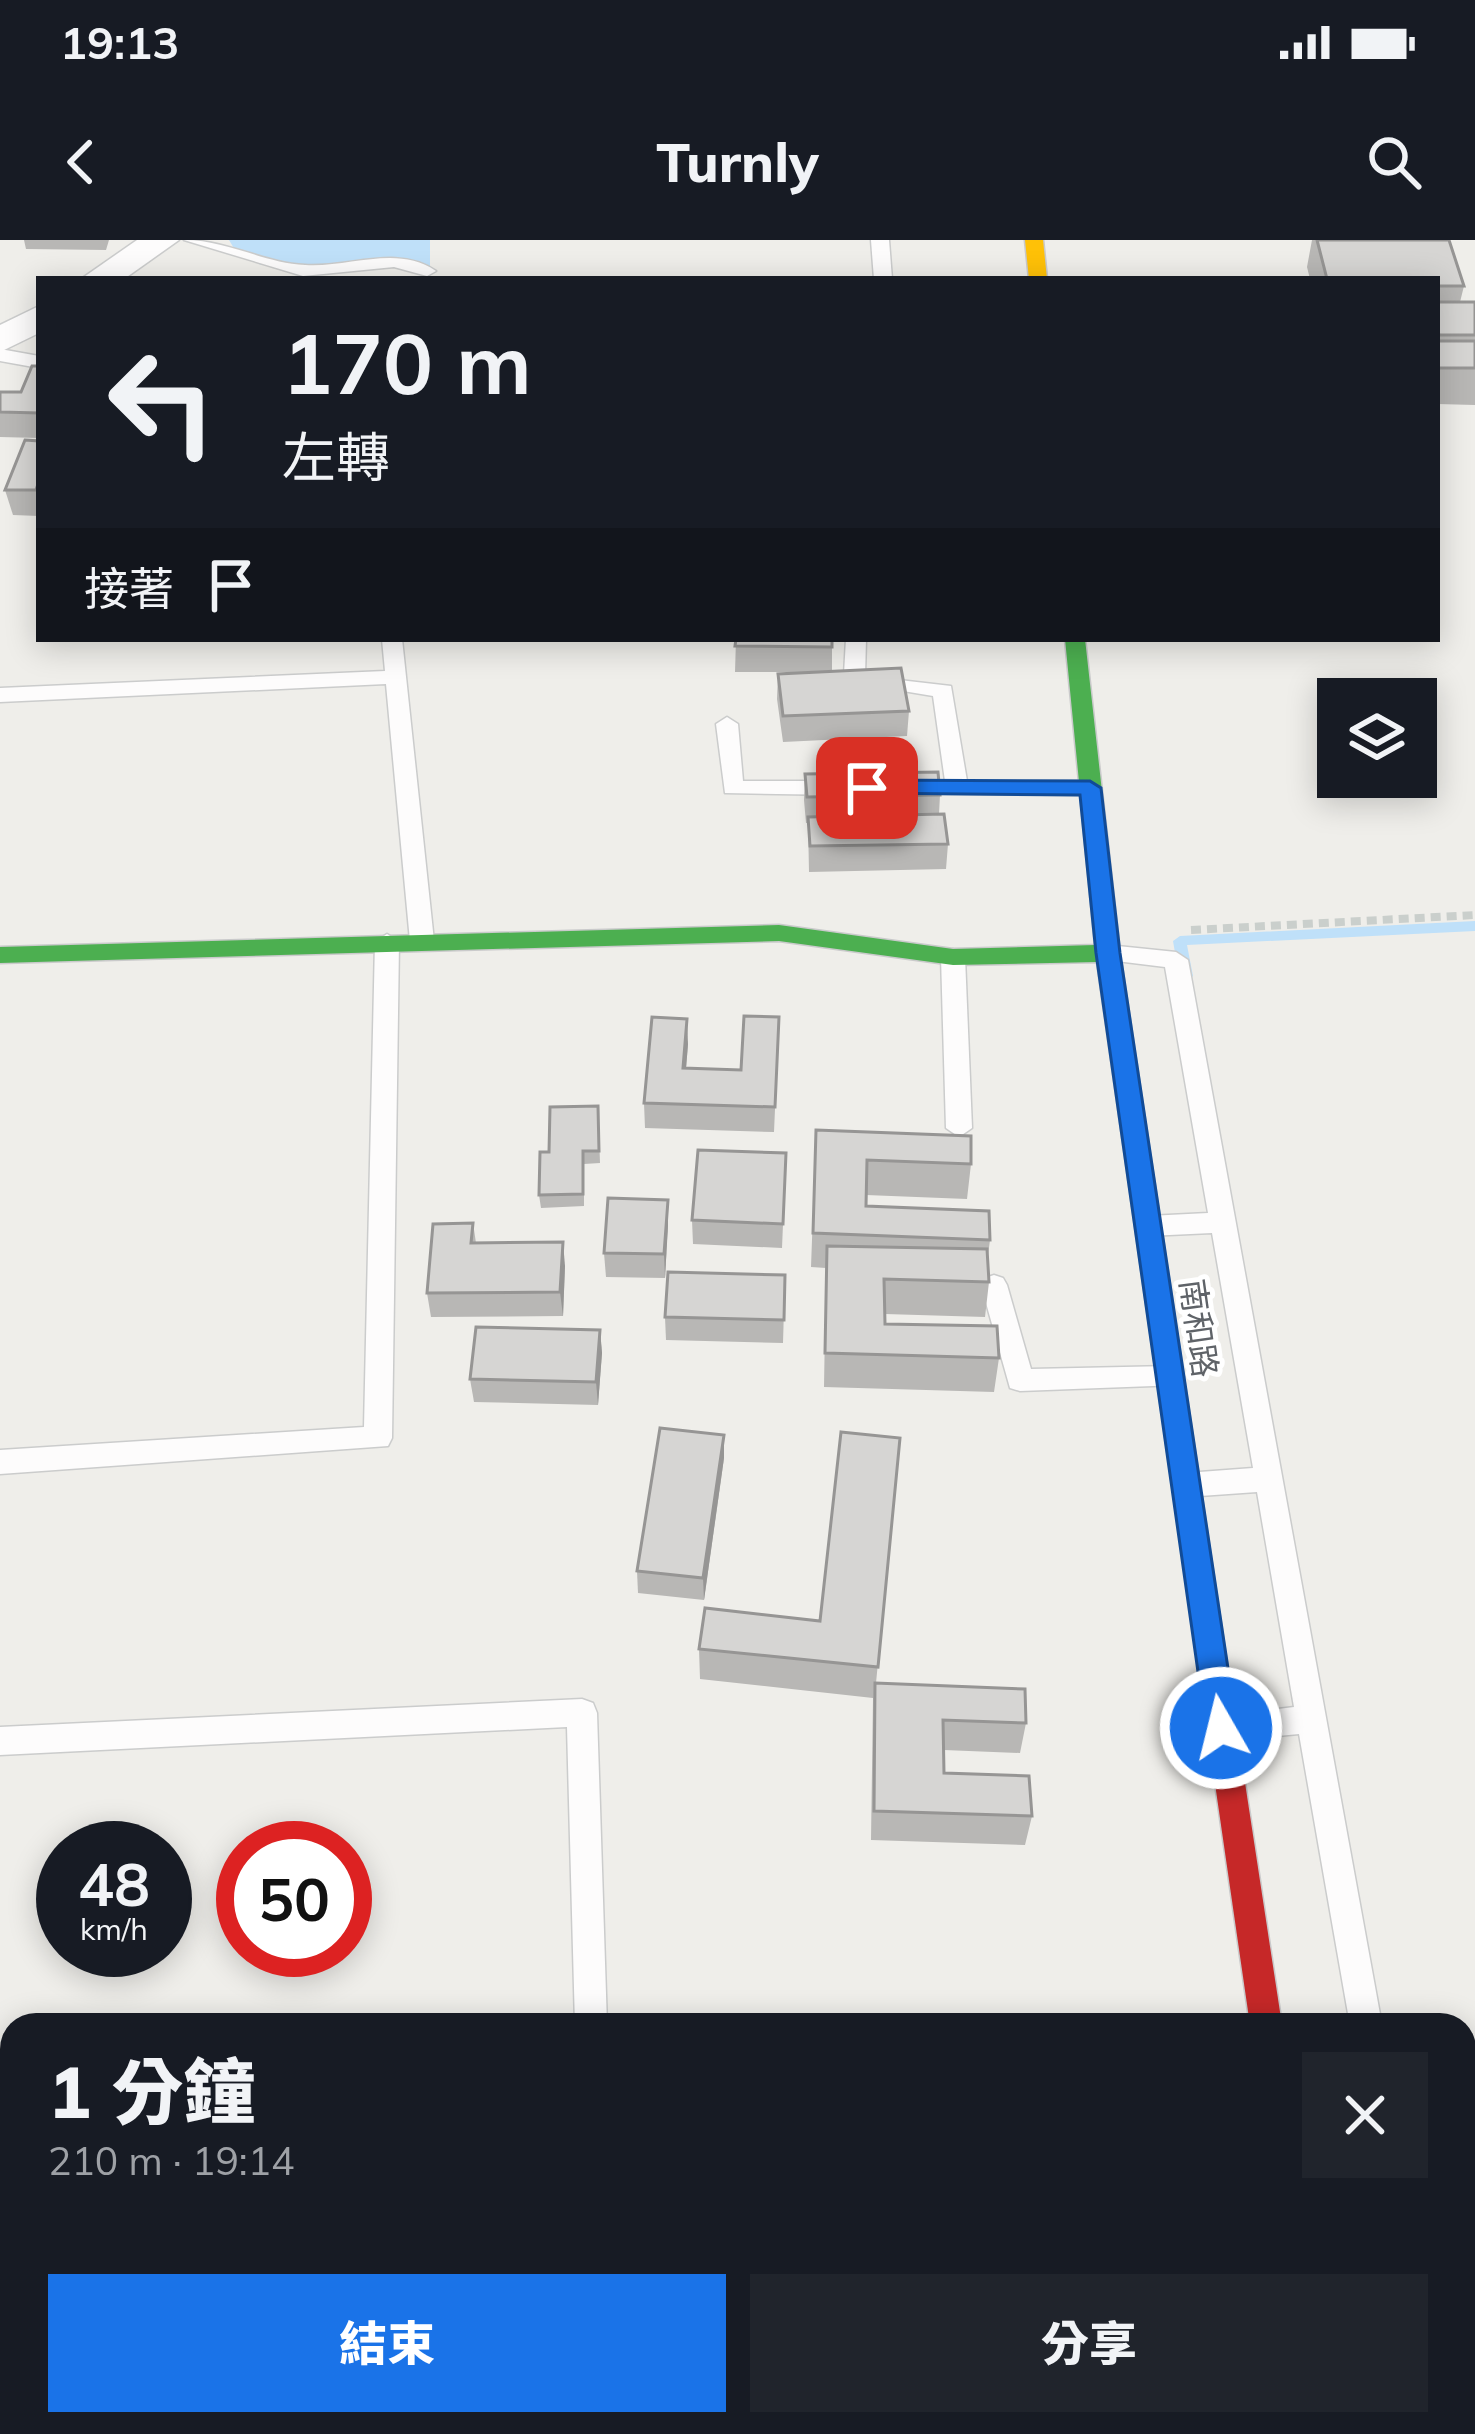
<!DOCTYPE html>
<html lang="zh-TW">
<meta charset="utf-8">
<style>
:root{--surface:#171b24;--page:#20242c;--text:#f1f3f6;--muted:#9ea1a6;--accent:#1a73e8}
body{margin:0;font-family:Mulish,"Noto Sans TC",sans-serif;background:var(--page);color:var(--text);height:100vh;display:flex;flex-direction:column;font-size:45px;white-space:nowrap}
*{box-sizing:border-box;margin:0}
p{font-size:39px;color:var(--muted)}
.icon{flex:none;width:66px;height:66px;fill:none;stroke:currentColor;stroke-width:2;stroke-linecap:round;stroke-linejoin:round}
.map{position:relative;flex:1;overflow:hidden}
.details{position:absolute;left:0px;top:1773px;width:1476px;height:423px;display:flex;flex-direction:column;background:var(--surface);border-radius:36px 36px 0 0;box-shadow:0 6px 30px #0003}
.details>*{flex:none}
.banner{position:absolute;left:36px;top:36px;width:1404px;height:366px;border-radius:0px;box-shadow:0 6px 30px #0003;background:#171b24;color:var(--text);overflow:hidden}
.fabs{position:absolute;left:1317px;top:438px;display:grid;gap:24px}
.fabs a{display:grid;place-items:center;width:120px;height:120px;border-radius:0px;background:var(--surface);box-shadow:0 6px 30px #0003;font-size:60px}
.speed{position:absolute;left:36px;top:1581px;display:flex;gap:24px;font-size:60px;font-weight:700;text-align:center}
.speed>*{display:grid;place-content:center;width:156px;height:156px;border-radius:50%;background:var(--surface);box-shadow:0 6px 30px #0003;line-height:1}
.speed small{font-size:30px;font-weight:400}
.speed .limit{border:18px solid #d22;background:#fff;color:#111}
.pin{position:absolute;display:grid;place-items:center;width:102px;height:102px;color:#fff;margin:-51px;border-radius:24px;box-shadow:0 6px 18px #0006}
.me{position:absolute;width:132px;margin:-66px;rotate:352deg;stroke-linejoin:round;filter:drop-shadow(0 0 9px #0008)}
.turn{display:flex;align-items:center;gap:42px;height:252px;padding:0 48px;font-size:54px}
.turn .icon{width:156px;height:156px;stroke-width:2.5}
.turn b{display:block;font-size:84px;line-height:102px}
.then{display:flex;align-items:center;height:114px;padding:0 48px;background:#0003;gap:24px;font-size:45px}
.round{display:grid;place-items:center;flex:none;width:126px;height:126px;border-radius:0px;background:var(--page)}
.head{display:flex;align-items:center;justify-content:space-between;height:204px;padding:0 48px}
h1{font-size:72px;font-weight:800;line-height:90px}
.action{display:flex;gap:24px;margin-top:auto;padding:24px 48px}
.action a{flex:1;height:138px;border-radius:0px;background:var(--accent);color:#fff;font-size:48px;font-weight:800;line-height:138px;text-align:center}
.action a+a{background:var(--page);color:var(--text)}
.status{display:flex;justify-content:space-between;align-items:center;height:84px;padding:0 60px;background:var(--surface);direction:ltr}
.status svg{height:33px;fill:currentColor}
header{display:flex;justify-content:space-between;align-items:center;height:156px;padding:0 48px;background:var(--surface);font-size:54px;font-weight:800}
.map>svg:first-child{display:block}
.water{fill:#bfe0f9}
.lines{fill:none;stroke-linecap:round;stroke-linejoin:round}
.stream{fill:#bfe0f9;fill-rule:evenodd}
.lane-casing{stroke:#cbcccc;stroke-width:3}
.street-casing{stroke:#cbcccc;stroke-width:3}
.fast-casing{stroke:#cacacb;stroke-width:3}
.slow-casing{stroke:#cacacb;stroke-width:3}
.jam-casing{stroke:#cacacb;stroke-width:3}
.path{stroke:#cacfcc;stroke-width:8;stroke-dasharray:10 6;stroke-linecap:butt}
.lane{fill:#fdfcfc;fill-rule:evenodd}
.street{fill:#fdfcfc;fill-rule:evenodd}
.fast{fill:#4caf50;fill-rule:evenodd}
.slow{fill:#ffc107;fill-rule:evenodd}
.jam{fill:#c62828;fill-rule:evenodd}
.wall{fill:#b8b7b5}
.shaded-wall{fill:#969594}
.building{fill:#d6d5d3;stroke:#969594;stroke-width:3}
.route{fill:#1a73e8;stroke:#114b97;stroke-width:3}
.labels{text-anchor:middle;stroke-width:10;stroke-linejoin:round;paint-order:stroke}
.street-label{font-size:33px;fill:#5f6368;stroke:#fff}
</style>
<div class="status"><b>19:13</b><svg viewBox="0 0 49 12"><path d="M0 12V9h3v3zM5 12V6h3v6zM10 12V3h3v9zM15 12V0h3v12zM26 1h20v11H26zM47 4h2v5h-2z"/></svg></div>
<header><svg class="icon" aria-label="back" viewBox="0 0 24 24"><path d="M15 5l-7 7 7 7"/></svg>Turnly<svg class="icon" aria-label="search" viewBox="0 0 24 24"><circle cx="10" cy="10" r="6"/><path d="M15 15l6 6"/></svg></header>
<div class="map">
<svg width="1475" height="2194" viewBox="0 0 1475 2194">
<rect width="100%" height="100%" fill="#efeeea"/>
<polygon class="water" points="229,0 430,0 430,32 400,24 261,25 235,10"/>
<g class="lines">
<polygon class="stream" points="1475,681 1475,691 1187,705 1193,736 1186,741 1179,736 1173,701 1180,696"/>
<defs>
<g id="lane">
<path d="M184,0C227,0 264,23 305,25C349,28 397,4 436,31L427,36L394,27L303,36Z"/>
<polygon points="871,0 889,0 892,39 874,39"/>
<polygon points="0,109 39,116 39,128 0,121"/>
<polygon points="382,399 402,399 434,701 422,709 410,701 386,444 0,462 0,448 385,431"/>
<polygon points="846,399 866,399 865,436 951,446 967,541 1090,541 1101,548 1090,555 895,553 895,543 945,541 933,456 861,444 817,449 817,439 844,434"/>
<polygon points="727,477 738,484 743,541 840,541 851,548 840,555 725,553 716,484"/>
<polygon points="387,694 399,702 392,1198 388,1206 0,1234 0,1210 364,1187 375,702"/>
<polygon points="1108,705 1176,712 1188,720 1382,1785 1350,1785 1299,1494 1226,1501 1215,1497 1211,1487 1215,1477 1294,1467 1257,1252 1186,1257 1176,1253 1172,1245 1176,1237 1186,1233 1253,1228 1212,993 1148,996 1135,986 1148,976 1208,973 1165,727 1100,719 1096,713"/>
<polygon points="953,709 965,717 972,888 959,897 946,888 941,717"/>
<polygon points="994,1035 1003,1038 1007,1045 1031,1129 1170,1126 1180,1129 1184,1137 1180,1145 1020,1151 1010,1148 981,1045 985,1038"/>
<polygon points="582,1459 593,1463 597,1473 607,1785 575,1785 567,1487 0,1515 0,1487"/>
<polygon points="1419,2184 1455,2184 1457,2194 1421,2194"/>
</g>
<g id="street">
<polygon points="137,0 179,0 124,39 81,39"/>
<polygon points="39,66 39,93 0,112 0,85"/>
</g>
<polygon id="fast" points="1065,399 1085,399 1120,713 1158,966 1145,976 1132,966 1097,722 953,725 779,701 0,723 0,707 779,685 953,709 1095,705"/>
<g id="slow">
<polygon points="1025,0 1043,0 1047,39 1029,39"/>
<polygon points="1145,956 1158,966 1242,1523 1238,1533 1227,1537 1216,1533 1212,1523 1132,966"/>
</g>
<g id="jam">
<polygon points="1227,1509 1238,1513 1242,1523 1282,1785 1250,1785 1212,1523 1216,1513"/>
<polygon points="1307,2184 1343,2184 1344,2194 1308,2194"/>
</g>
</defs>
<use href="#lane" class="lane-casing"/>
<use href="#street" class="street-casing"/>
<use href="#fast" class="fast-casing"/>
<use href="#slow" class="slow-casing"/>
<use href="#jam" class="jam-casing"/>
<polyline class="path" points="1191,690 1475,675"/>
<use href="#lane" class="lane"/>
<use href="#street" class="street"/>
<use href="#fast" class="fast"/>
<use href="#slow" class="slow"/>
<use href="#jam" class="jam"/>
</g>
<g class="wall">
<polygon points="24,0 109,0 106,10 26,9"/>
<polygon points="1312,0 1449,0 1464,46 1460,62 1475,62 1475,165 1437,164 1437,39 1310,39 1307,27"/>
<polygon points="39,126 39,198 0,197 0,152 21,152"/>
<polygon points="39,201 39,276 13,275 5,250"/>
<polygon points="736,399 832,399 832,431 909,471 907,496 783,502 777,459 778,434 811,432 735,432"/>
<polygon points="805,534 940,555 939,574 948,604 946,629 809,632 808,583 806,583 804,560"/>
<polygon points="779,777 774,892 645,888 644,863 688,804 686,828 741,830"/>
<polygon points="598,866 600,923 584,924 584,966 541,968 539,955 549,912"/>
<polygon points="816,890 971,924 967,959 866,955 866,966 990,1000 988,1015 989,1042 985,1077 885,1074 885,1084 999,1118 994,1152 824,1147 826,1028 811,1027"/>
<polygon points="786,913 782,1008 693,1004 692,980"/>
<polygon points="473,983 476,1003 565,1026 563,1076 431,1077 427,1053"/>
<polygon points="668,985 665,1038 606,1037 604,1013"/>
<polygon points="785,1035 783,1103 666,1100 665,1077"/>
<polygon points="600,1090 602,1113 598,1165 474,1162 470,1139"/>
<polygon points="900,1198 876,1443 1026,1483 1020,1513 944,1510 944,1533 1032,1576 1025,1605 871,1600 873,1458 700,1439 699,1409 820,1381"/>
<polygon points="724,1218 704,1360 638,1353 637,1331"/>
</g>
<g class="shaded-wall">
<polygon points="687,779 688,804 684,853 683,828"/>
<polygon points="668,960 668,985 665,1038 664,1014"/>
<polygon points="563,1002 565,1026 563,1076 560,1052"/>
<polygon points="600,1090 602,1113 598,1165 596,1142"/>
<polygon points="724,1195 724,1218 704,1360 703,1338"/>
</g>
<g class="building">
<polygon points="1317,0 1449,0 1464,46 1437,46 1437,39 1327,39"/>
<polygon points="1437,62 1475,62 1475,95 1439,95 1437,88"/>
<rect x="1437" y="101" width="38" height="27"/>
<polygon points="32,126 39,126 39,173 0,172 0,152 21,152"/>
<polygon points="25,200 39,201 39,241 36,250 5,250"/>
<polygon points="736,399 832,399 832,407 735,406"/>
<polygon points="901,428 909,471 783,476 778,434"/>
<polygon points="938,532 940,555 807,557 805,534"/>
<polygon points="944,574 948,604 810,606 808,577"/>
<polygon points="744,776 779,777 775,867 644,863 652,777 687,779 683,828 741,830"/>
<polygon points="598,866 599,911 583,911 583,954 539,955 540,912 549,912 550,867"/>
<polygon points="816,890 971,896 971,924 867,920 866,966 989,971 990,1000 813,993"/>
<polygon points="698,910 786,913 783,984 692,980"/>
<polygon points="608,958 668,960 664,1014 604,1013"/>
<polygon points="473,983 471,1003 563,1002 560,1052 427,1053 433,984"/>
<polygon points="827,1006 987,1009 989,1042 884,1039 885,1084 997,1086 999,1118 825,1113"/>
<polygon points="668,1032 785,1035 784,1080 665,1077"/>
<polygon points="476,1087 600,1090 596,1142 470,1139"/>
<polygon points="660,1188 724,1195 703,1338 637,1331"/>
<polygon points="841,1192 900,1198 878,1427 699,1409 705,1368 820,1381"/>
<polygon points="875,1443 1025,1449 1026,1483 943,1480 944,1533 1029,1536 1032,1576 874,1571"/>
<polygon points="918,2184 1003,2184 1002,2194 917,2194"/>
</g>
<polygon class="route" points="867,540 1090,541 1101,548 1120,713 1237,1488 1232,1498 1221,1502 1210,1498 1206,1488 1096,713 1080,555 859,553 859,543"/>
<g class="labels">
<g class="street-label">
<text transform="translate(1199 1088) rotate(82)" y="12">南和路</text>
</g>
</g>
</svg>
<div class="fabs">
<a><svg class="icon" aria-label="layers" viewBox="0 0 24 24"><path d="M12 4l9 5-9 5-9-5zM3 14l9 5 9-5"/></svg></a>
</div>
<div class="speed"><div>48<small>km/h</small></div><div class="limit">50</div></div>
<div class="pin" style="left:867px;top:548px;background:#d93025"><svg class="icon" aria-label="arrive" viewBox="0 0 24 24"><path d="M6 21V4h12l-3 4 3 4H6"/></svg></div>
<svg class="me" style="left:1221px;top:1488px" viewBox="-20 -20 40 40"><circle r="17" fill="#1a73e8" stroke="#fff" stroke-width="3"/><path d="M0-11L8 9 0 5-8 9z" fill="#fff"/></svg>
<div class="banner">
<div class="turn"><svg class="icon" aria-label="left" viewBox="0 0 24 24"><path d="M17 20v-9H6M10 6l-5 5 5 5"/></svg><div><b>170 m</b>左轉</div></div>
<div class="then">接著<svg class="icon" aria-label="arrive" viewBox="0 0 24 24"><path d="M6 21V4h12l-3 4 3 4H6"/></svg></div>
</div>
<section class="details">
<div class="head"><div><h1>1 分鐘</h1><p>210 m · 19:14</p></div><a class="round"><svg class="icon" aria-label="close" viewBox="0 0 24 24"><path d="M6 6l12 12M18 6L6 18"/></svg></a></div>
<div class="action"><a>結束</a><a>分享</a></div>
</section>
</div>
